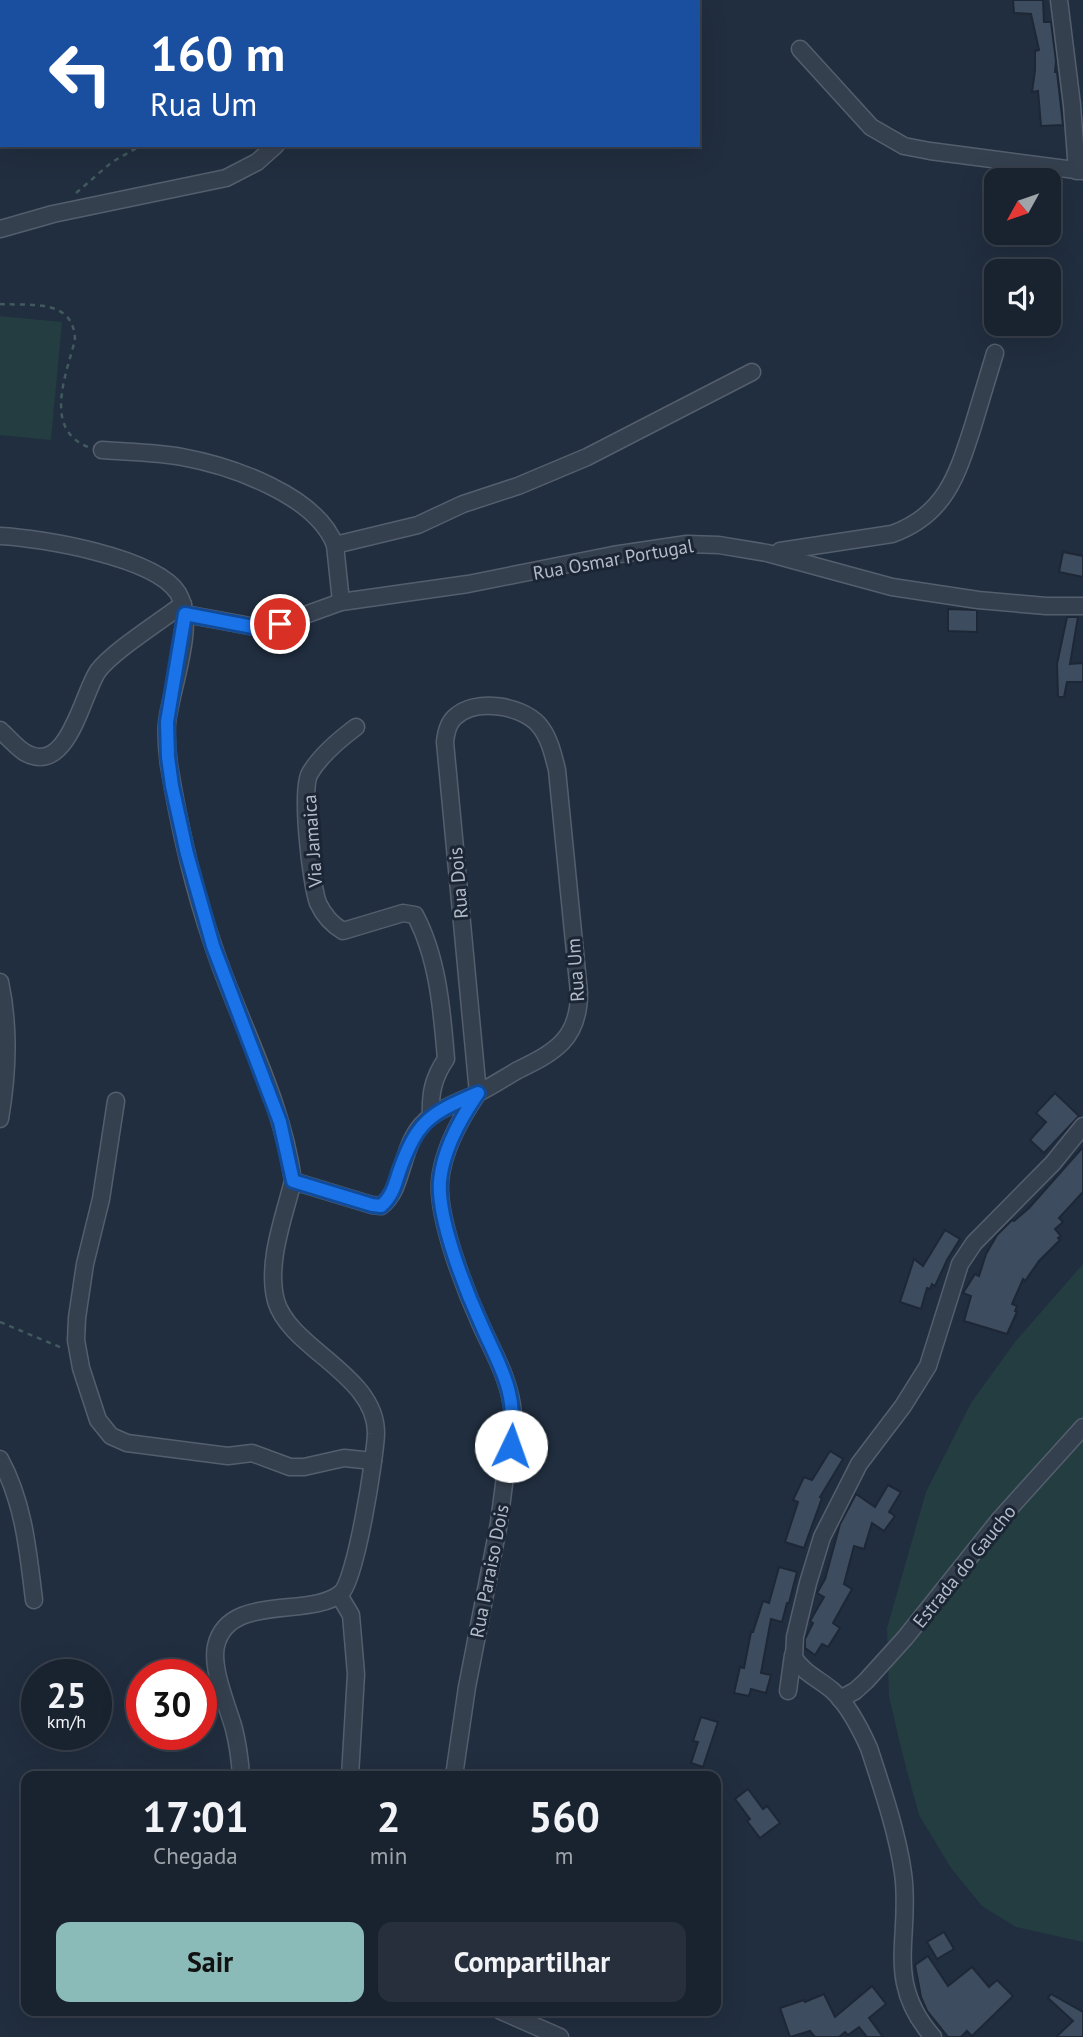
<!DOCTYPE html>
<html lang="pt">
<style>
:root{--surface:#19222f;--page:#262f3b;--text:#f1f3f6;--muted:#9fa4aa;--line:#373f4b;--accent:#8bbbb9}
body{margin:0;font-family:"PT Sans",sans-serif;background:var(--page);color:var(--text);height:100vh;display:flex;flex-direction:column;font-size:26px;white-space:nowrap}
*{box-sizing:border-box;margin:0}
p{font-size:23px;color:var(--muted)}
.icon{flex:none;width:38px;height:38px;fill:none;stroke:currentColor;stroke-width:2;stroke-linecap:round;stroke-linejoin:round}
.map{position:relative;flex:1;overflow:hidden}
.drawer{position:absolute;left:21px;top:1771px;width:700px;height:245px;display:flex;flex-direction:column;background:var(--surface);border-radius:14px;box-shadow:0 7px 28px #0002,0 0 0 2px var(--line)}
.drawer>*{flex:none}
.top-card{position:absolute;left:0px;top:0px;width:700px;height:147px;box-shadow:0 7px 28px #0002,0 0 0 2px var(--line);background:#1a4fa0;color:#fff;overflow:hidden}
.needle{width:46px;rotate:230deg}
.buttons{position:absolute;left:984px;top:168px;display:grid;gap:14px}
.buttons a{display:grid;place-items:center;width:77px;height:77px;border-radius:14px;background:var(--surface);box-shadow:0 7px 28px #0002,0 0 0 2px var(--line);font-size:35px}
.speed{position:absolute;left:21px;top:1659px;display:flex;gap:14px;font-size:35px;font-weight:700;text-align:center}
.speed>*{display:grid;place-content:center;width:91px;height:91px;border-radius:50%;background:var(--surface);box-shadow:0 7px 28px #0002,0 0 0 2px var(--line);line-height:1}
.speed small{font-size:18px;font-weight:400}
.speed .limit{border:10px solid #d22;background:#fff;color:#111}
.pin{position:absolute;display:grid;place-items:center;width:60px;height:60px;color:#fff;margin:-30px;border:4px solid #fff;border-radius:50%;box-shadow:0 2px 7px #0007}
.me{position:absolute;width:77px;margin:-38px;rotate:3deg;stroke-linejoin:round;filter:drop-shadow(0 0 5px #0008)}
.turn{display:flex;align-items:center;gap:24px;height:147px;padding:0 35px;font-size:32px}
.turn .icon{width:91px;height:91px;stroke-width:2.5}
.turn b{display:block;font-size:49px;line-height:60px}
.eta{display:flex;justify-content:space-evenly;align-items:center;height:119px;text-align:center}
.eta b{font-size:42px;font-weight:600;line-height:49px}
.cta{display:flex;gap:14px;margin-top:auto;padding:14px 35px}
.cta a{flex:1;height:80px;border-radius:14px;background:var(--accent);color:#111;font-size:28px;font-weight:600;line-height:80px;text-align:center}
.cta a+a{background:var(--page);color:var(--text)}
.map>svg:first-child{display:block}
.green{fill:#233d40}
.building{fill:#3d4c5f;stroke:#1d2736;stroke-width:2}
.lines{fill:none;stroke-linecap:round;stroke-linejoin:round}
.minor-casing{stroke:#545e6d;stroke-width:19}
.path{stroke:#415a5d;stroke-width:2.5;stroke-dasharray:5 5;stroke-linecap:butt}
.minor{stroke:#35404f;stroke-width:16}
.route-casing{stroke:#114b97;stroke-width:18}
.route{stroke:#1a73e8;stroke-width:12}
.labels{text-anchor:middle;stroke-width:6;stroke-linejoin:round;paint-order:stroke}
.street-label{font-size:19px;fill:#b1bbca;stroke:#1b2534}
</style>
<div class="map">
<svg width="1083" height="2037" viewBox="0 0 1083 2037">
<rect width="100%" height="100%" fill="#212e3f"/>
<g class="green">
<polygon points="0,316 62,322 51,440 0,435"/>
<polygon points="1083,1264 1083,1942 1016,1927 982,1906 951,1868 919,1815 903,1756 889,1697 887,1628 926,1492 971,1403 1015,1342"/>
</g>
<g class="building">
<polygon points="1013,0 1043,0 1044,22 1051,22 1056,61 1055,72 1057,72 1063,125 1041,126 1038,91 1032,92 1035,70 1035,51 1039,50 1031,14 1014,13"/>
<polygon points="1063,552 1083,556 1083,577 1059,572"/>
<polygon points="948,609 977,610 977,632 948,631"/>
<polygon points="1067,617 1078,617 1070,664 1083,663 1083,682 1067,682 1064,697 1058,697 1057,664"/>
<polygon points="1055,1093 1079,1116 1044,1153 1030,1140 1046,1122 1036,1113"/>
<polygon points="1083,1147 1083,1192 1059,1218 1063,1222 1055,1229 1061,1236 1058,1238 1060,1240 1039,1261 1025,1281 1023,1279 1012,1304 1017,1306 1015,1311 1017,1312 1007,1334 964,1321 971,1296 963,1293 975,1274 979,1276 986,1254 997,1235 1012,1220 1014,1221 1029,1208"/>
<polygon points="945,1230 960,1239 947,1260 935,1286 932,1284 930,1289 927,1288 921,1309 900,1302 914,1259 923,1266"/>
<polygon points="830,1451 843,1459 820,1497 822,1498 804,1548 785,1542 798,1502 793,1500 804,1477 812,1480"/>
<polygon points="888,1485 901,1492 889,1512 895,1516 884,1531 872,1523 864,1549 854,1546 844,1584 852,1589 833,1623 840,1628 828,1647 822,1644 815,1655 805,1648 805,1639 813,1623 810,1621 824,1597 817,1593 825,1579 840,1524 856,1494 875,1507"/>
<polygon points="779,1567 797,1572 789,1603 787,1603 782,1622 771,1619 761,1673 771,1675 766,1693 751,1689 749,1696 734,1693 740,1667 744,1668 751,1632 753,1632 763,1601 769,1603"/>
<polygon points="701,1717 718,1722 703,1767 691,1763 698,1742 693,1741"/>
<polygon points="748,1789 763,1809 767,1806 780,1823 760,1838 747,1821 750,1819 735,1799"/>
<polygon points="944,1932 954,1949 937,1959 927,1942"/>
<polygon points="928,1956 948,1986 972,1967 989,1987 997,1980 1013,1996 972,2036 967,2031 961,2037 948,2037 927,2011 921,1997 915,1965"/>
<polygon points="872,1986 886,2004 869,2018 883,2037 867,2037 859,2027 848,2035 845,2032 839,2037 815,2037 810,2031 790,2037 780,2008 804,2000 805,2002 824,1994 835,2017"/>
<polygon points="1051,1994 1083,2012 1083,2037 1056,2037 1073,2021 1048,1998"/>
</g>
<g class="lines">
<defs>
<g id="minor">
<polyline points="1059,0 1072,105 1077,171"/>
<polyline points="315,2 316,0"/>
<polyline points="800,49 871,127 904,146 930,151 1083,171"/>
<polyline points="0,229 53,214 226,178 257,162 276,145"/>
<path d="M102,450C128,452 156,452 182,457C231,466 316,495 335,545"/>
<path d="M0,536C41,538 155,557 178,593C197,625 171,687 167,723C166,737 167,751 169,765C179,826 193,887 213,945C239,1023 282,1098 293,1181C284,1217 266,1263 276,1301C290,1349 377,1375 376,1434C375,1458 356,1580 341,1593C311,1619 228,1592 216,1646C211,1669 228,1707 234,1729C238,1745 240,1760 241,1776"/>
<path d="M780,551L892,534C945,515 957,476 973,426C980,402 988,377 995,353"/>
<polyline points="341,602 335,545 418,525 463,504 518,486 587,457 752,372"/>
<polyline points="185,614 261,628 280,624 341,602 468,584 613,555 687,544 719,545 767,553 892,587 978,600 1046,606 1083,606"/>
<path d="M356,727C340,739 320,756 310,773C300,789 311,884 318,903C324,916 331,924 343,931L403,913L415,915C438,958 442,1011 446,1059C433,1078 430,1094 431,1116"/>
<path d="M0,730C8,737 15,746 24,752C68,778 82,694 98,671C113,651 161,621 183,604"/>
<path d="M0,982C10,1028 8,1072 0,1119"/>
<polyline points="116,1101 101,1199 85,1264 77,1318 76,1340 81,1368 98,1420 111,1436 127,1443 228,1456 252,1453 290,1467 304,1467 344,1458 373,1461"/>
<path d="M293,1181L372,1205L381,1206C407,1187 398,1138 433,1115C447,1106 461,1101 476,1094C491,1087 504,1078 518,1070C555,1052 579,1039 579,993L557,770C553,754 549,736 538,724C520,705 475,698 455,717C448,723 446,732 445,742L478,1093C460,1119 443,1149 440,1181C437,1218 465,1290 481,1325C494,1354 511,1382 513,1415L499,1523L467,1687L454,1776"/>
<path d="M0,1459C24,1503 28,1551 34,1600"/>
<polyline points="339,1595 351,1615 356,1674 350,1776"/>
<polyline points="788,1691 793,1655"/>
<polyline points="840,1699 855,1691 866,1681 905,1638 1000,1519 1083,1427"/>
<polyline points="501,2011 560,2037"/>
<path d="M933,2037C883,1980 912,1937 903,1873C897,1831 882,1788 869,1748C860,1728 849,1706 833,1691C819,1679 805,1674 794,1658L795,1637L808,1583L822,1537L859,1464L903,1406L928,1366L960,1264L974,1243L1053,1163L1083,1126"/>
</g>
</defs>
<use href="#minor" class="minor-casing"/>
<g class="path">
<polyline points="294,2 296,0"/>
<polyline points="76,193 112,162 142,145"/>
<path d="M0,304C31,306 74,298 75,340C66,375 43,429 88,447"/>
<polyline points="0,1322 62,1348"/>
</g>
<use href="#minor" class="minor"/>
</g>
<g class="lines">
<defs>
<path id="route" d="M280,624L253,627L185,614L167,722L168,757L172,786L187,854L213,946L280,1122L293,1181L372,1205L381,1206C392,1197 395,1185 399,1172C417,1121 429,1114 478,1093C460,1119 443,1149 440,1181C437,1218 465,1289 481,1324C502,1372 517,1390 511,1446"/>
</defs>
<use href="#route" class="route-casing"/>
<use href="#route" class="route"/>
</g>
<g class="labels">
<g class="street-label">
<text transform="translate(613 559) rotate(-10)" y="7">Rua Osmar Portugal</text>
<text transform="translate(312 841) rotate(-94)" y="7">Via Jamaica</text>
<text transform="translate(458 883) rotate(-95)" y="7">Rua Dois</text>
<text transform="translate(575 970) rotate(-94)" y="7">Rua Um</text>
<text transform="translate(964 1566) rotate(-51)" y="7">Estrada do Gaucho</text>
<text transform="translate(489 1571) rotate(-79)" y="7">Rua Paraiso Dois</text>
</g>
</g>
</svg>
<div class="buttons">
<a><svg class="needle" viewBox="-14 -14 28 28"><path d="M0-13l5 13h-10z" fill="#e53935"/><path d="M0 13l5-13h-10z" fill="#9fa4aa"/></svg></a>
<a><svg class="icon" aria-label="sound" viewBox="0 0 24 24"><path d="M4 9h4l5-4v14l-5-4H4zM17 9q2 3 0 6"/></svg></a>
</div>
<div class="speed"><div>25<small>km/h</small></div><div class="limit">30</div></div>
<div class="pin" style="left:280px;top:624px;background:#d93025"><svg class="icon" aria-label="arrive" viewBox="0 0 24 24"><path d="M6 21V4h12l-3 4 3 4H6"/></svg></div>
<svg class="me" style="left:511px;top:1446px" viewBox="-20 -20 40 40"><circle r="19" fill="#fff"/><path d="M0-13L10 11 0 6-10 11z" fill="#1a73e8"/></svg>
<div class="top-card">
<div class="turn"><svg class="icon" aria-label="left" viewBox="0 0 24 24"><path d="M17 20v-9H6M10 6l-5 5 5 5"/></svg><div><b>160 m</b>Rua Um</div></div>
</div>
<section class="drawer">
<div class="eta">
<div><b>17:01</b><p>Chegada</p></div>
<div><b>2</b><p>min</p></div>
<div><b>560</b><p>m</p></div>
</div>
<div class="cta"><a>Sair</a><a>Compartilhar</a></div>
</section>
</div>
